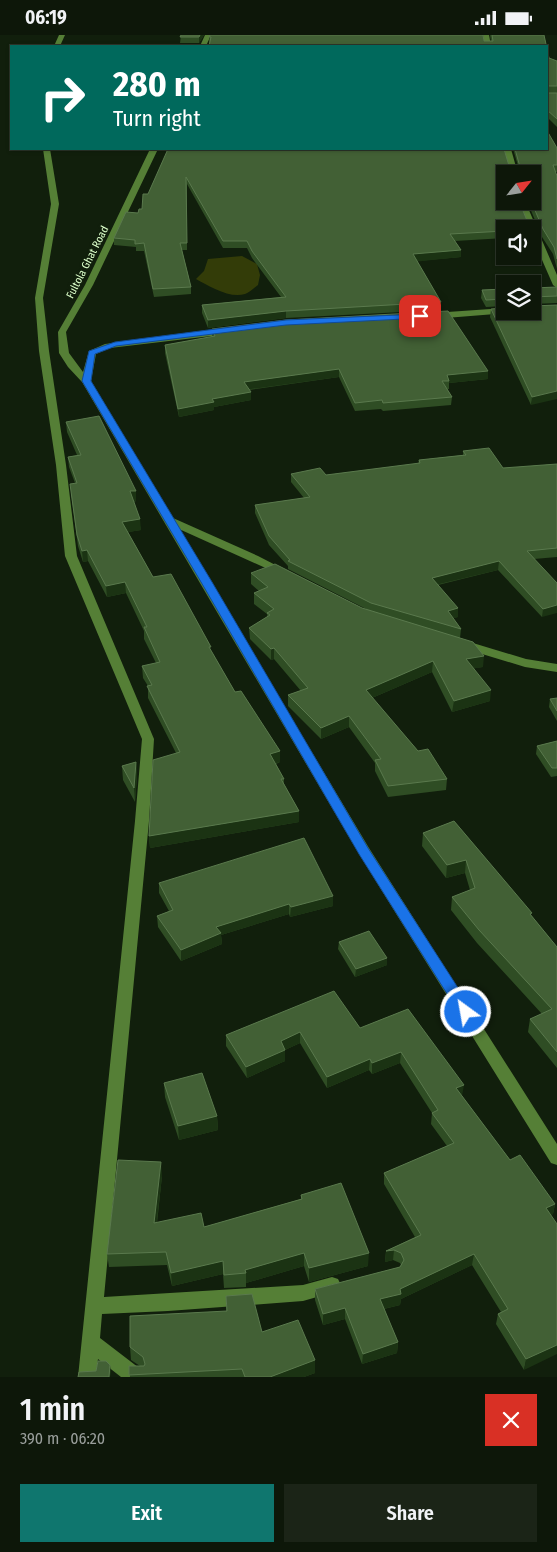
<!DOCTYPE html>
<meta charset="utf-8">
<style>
:root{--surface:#0d1709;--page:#1b2417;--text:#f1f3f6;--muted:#9a9f9c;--line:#2d362a;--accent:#0f766e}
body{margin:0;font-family:"Fira Sans Condensed",sans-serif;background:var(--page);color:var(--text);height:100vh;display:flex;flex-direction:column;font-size:19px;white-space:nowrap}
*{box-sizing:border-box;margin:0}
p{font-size:16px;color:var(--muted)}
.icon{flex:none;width:28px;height:28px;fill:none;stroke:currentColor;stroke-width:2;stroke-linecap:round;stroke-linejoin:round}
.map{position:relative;height:1342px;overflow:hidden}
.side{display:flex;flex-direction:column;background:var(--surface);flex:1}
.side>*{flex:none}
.guide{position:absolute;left:10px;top:10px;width:538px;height:105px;border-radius:0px;box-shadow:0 1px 4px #0004,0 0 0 1px var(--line);background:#00695c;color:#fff;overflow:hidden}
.needle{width:32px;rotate:60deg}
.fabs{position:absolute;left:496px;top:130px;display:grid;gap:10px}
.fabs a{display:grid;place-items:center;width:45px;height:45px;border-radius:0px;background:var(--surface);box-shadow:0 1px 4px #0004,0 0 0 1px var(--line);font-size:25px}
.pin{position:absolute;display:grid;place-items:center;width:42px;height:42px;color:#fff;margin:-21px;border-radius:10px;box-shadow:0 2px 8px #0006}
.me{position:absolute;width:55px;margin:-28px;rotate:328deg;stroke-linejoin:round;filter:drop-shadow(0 0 4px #0008)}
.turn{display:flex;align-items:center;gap:18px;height:105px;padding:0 20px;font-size:22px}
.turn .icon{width:65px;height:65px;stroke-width:2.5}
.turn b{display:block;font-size:35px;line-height:42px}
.round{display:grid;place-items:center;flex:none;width:52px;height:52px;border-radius:0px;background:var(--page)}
.summary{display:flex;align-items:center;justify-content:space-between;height:85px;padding:0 20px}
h1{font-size:30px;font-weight:600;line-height:38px}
.primary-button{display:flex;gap:10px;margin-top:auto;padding:10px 20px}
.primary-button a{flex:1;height:58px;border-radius:0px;background:var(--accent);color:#fff;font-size:20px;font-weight:600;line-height:58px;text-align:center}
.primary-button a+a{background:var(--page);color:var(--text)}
.status{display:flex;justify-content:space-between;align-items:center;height:35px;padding:0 25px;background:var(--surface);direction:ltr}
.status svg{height:14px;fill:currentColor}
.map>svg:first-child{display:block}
.water{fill:#333c08}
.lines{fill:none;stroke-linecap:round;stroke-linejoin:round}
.minor{fill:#557f36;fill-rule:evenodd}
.wall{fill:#2f4d24}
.shaded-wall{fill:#1b3313}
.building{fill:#426035;stroke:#5a794d}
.route{fill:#1a73e8;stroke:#114b97}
.labels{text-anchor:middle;stroke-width:5;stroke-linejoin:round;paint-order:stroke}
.far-street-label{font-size:11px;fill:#dcffca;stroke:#111f0c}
</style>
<div class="status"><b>06:19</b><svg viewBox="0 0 49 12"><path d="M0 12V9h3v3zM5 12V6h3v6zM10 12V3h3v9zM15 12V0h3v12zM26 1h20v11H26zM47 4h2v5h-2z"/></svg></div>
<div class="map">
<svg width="557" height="1342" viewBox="0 0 557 1342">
<rect width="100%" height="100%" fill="#111f0c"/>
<path class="water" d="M242,221L257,229L260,240L258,250C254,253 249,258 245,259C230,264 209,251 196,244L204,236L208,224Z"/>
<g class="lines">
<g class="minor">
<polygon points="59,0 65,0 60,11 54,11"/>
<polygon points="205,0 211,0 206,11 200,11"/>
<polygon points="483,0 489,0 491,11 485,11"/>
<polygon points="43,114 50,114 59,169 43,263 49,316 66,430 77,521 154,704 149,786 104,1262 303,1250 332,1242 338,1244 341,1250 338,1256 303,1266 168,1276 102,1279 100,1303 143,1336 145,1342 121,1342 98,1324 96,1342 78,1342 135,786 142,704 65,521 56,430 39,316 35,263 51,169"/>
<polygon points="150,114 158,114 93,250 66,297 69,318 83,337 89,316 105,309 228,293 232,296 228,299 110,313 96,319 91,346 173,483 258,521 291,538 289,540 281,540 179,494 369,813 557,1109 557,1130 551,1128 359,819 82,347 68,332 59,318 58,297 85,250"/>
<polygon points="503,114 511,114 518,139 510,139"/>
<polygon points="517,166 525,166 557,240 557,253 553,250 532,202 532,194 529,194"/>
<polygon points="505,273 505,276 509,276 508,278 433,284 429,281 433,278"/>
<polygon points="463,605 526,624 557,629 557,637 525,632 459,612 457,609"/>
</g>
</g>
<g class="wall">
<polygon points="181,0 204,0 199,8 180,8"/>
<polygon points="490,0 544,0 549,23 557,26 557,58 546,58 546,11 209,8 209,2 484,6 491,6"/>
<polygon points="546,58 557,58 557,92 546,81"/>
<polygon points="557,113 557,137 555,137 557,141 557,234 553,219 542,202 527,166 532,166 532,139 505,139 505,203 455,206 461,215 461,222 417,226 441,267 441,275 286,283 208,293 202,278 202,270 281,262 252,223 247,213 223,213 187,149 187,215 182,215 191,252 191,259 154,262 144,216 136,216 136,212 114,210 114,203 142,174 168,114 519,134 513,114"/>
<polygon points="557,252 557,268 532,269 532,253"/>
<polygon points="505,254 505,271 486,272 481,263 482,255"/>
<polygon points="557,270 531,370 490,282 491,274"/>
<polygon points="212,294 488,344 449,348 449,354 447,354 452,362 451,370 383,376 381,374 355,376 339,342 249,355 251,365 214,372 214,375 179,382 165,318 165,310 212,302"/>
<polygon points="66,387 136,466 134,467 141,495 128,497 153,542 211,616 235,657 280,716 280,727 276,729 284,744 284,749 299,776 299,787 150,813 149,801 176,718 148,663 148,651 143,643 142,631 156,628 144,604 144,596 126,558 107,562 88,526 83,527 78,511 71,459 75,448 69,432 68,422 77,420 67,397"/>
<polygon points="463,416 503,433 557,429 557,522 534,524 557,548 542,582 498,535 438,550 458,582 453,583 461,594 460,603 483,632 474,633 490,666 452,677 432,637 372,663 418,716 447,744 446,755 388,762 375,736 375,728 349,692 321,704 288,671 288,660 301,656 274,624 271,625 250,604 249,593 267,582 267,579 254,569 254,558 259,556 251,549 251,538 368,575 288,534 288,531 269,510 255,478 255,470 304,463 291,447 291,439 326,440 418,429 419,425 463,420"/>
<polygon points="557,663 557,686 549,672 550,664"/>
<polygon points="557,706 557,741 551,742 536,719 537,711"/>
<polygon points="136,727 137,741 135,767 123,745 122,731"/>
<polygon points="454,786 557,912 557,1033 528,997 530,984 542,979 477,908 451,875 452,862 470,855 465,838 446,843 422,811 423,798"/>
<polygon points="159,848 333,871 290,882 289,879 221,900 222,909 181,926 158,892 157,881 169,876 159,858"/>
<polygon points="339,907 387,930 355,942 338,914"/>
<polygon points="408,974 462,1061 510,1125 555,1169 553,1179 551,1180 557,1189 524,1335 496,1289 498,1279 501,1277 472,1230 401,1264 400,1270 384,1274 398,1307 397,1318 362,1329 345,1284 323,1290 315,1265 315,1254 400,1232 401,1230 400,1228 393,1225 385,1227 386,1216 415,1202 384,1149 384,1138 447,1111 431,1089 432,1078 400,1028 372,1039 369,1035 327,1053 300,1008 285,1015 285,1026 247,1043 226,1011 226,1000 360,993"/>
<polygon points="164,1048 217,1081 218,1095 179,1105 165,1062"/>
<polygon points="162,1141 157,1188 204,1192 301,1164 301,1160 368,1231 309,1247 304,1231 246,1248 246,1252 224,1253 223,1239 172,1251 167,1230 109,1232 107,1219"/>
<polygon points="226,1261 262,1297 315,1325 315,1338 304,1342 130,1342 129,1331 140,1331 131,1325 130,1312 226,1276"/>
</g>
<g class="shaded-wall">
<polygon points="200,0 204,0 199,8 199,2"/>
<polygon points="461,215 461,222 413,227 413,219"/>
<polygon points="286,276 286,283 208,293 208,285"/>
<polygon points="339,334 339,342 244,355 244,347"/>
<polygon points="488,336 488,344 449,348 449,346 447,340"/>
<polygon points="557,356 557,364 531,370 532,362"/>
<polygon points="251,357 251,365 214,372 214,375 179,382 178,374 212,364"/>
<polygon points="130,456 136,456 136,466 131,467"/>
<polygon points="140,484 141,495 123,498 122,487"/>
<polygon points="87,515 88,526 83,527 82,516"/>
<polygon points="499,526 498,535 431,551 432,543"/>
<polygon points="125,547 126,558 107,562 106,551"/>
<polygon points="557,570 557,578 542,582 543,574"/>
<polygon points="458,573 458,582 447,585 448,576"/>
<polygon points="274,613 274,624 271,625 271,614"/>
<polygon points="484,621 483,632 465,635 466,624"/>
<polygon points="433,626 432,637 365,666 366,655"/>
<polygon points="491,655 490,666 452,677 454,666"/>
<polygon points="349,681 349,692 321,704 321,693"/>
<polygon points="280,716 280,727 270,730 270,719"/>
<polygon points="136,727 137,741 135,767 134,753"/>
<polygon points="299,776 299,787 150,813 149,801"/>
<polygon points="466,825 465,838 446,843 447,830"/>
<polygon points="333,861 333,871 290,882 291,872"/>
<polygon points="289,869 289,879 221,900 222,909 181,926 181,915 216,892"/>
<polygon points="387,923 387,930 355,942 356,934"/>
<polygon points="300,997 300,1008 285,1015 285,1026 247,1043 246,1032 281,1006"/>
<polygon points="401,1017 400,1028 372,1039 372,1028"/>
<polygon points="370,1024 369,1035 327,1053 327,1042"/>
<polygon points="464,1050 462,1061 456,1053"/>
<polygon points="217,1081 218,1095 179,1105 178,1091"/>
<polygon points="161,1127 162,1141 155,1202 154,1188"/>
<polygon points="555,1169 553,1179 544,1184 546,1173"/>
<polygon points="394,1215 393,1225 385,1227 386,1216"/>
<polygon points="304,1218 304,1231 246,1248 246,1238 245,1235"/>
<polygon points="369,1218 368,1231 309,1247 309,1233"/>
<polygon points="474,1219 472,1230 401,1264 400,1270 379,1275 380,1264"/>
<polygon points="223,1226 223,1239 172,1251 171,1238"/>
<polygon points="345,1273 345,1284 323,1290 323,1279"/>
<polygon points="398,1307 397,1318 362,1329 363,1319"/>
<polygon points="557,1310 557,1319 524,1335 526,1324"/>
<polygon points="315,1325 315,1338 304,1342 270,1342"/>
<polygon points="110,1330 111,1337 110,1342 109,1342"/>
</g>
<g class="building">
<polygon points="181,0 200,0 199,2 180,2"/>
<polygon points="210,0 483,0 484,6 493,6 492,0 544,0 549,23 557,26 557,51 546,51 546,11 209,11 211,2 209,2"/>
<polygon points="546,58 557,58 557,84 546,74"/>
<polygon points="546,94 557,113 557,130 553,130 557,141 557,224 554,212 543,194 531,166 532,166 532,139 505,139 505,166 519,166 528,188 531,189 531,194 505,194 505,196 450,199 461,215 413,219 441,267 286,276 208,285 202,270 286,262 252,216 247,206 223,206 186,142 187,208 180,208 191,252 153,254 144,208 135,209 135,205 114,203 126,177 138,178 139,174 142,174 143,159 148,159 168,114 504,114 510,134 519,134 520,132 515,114 546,114"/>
<polygon points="557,252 557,261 532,262 532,253"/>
<polygon points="505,254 505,264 486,265 482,255"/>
<polygon points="557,270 557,356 532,362 491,274 505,273 505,276 532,276 532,271"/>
<polygon points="448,276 488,336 447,340 449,346 442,346 452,362 383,368 382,365 355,368 339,334 244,347 251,357 212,364 214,367 178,374 165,310 215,301 212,294 286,285"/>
<polygon points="99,381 136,456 130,456 140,484 122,487 153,542 171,539 211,612 209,612 235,657 241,656 280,716 270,719 284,744 281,744 299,776 149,801 153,725 180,717 147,651 152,650 142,631 160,627 144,592 147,592 125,547 106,551 87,515 82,516 77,500 70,449 77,448 68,422 81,420 66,387"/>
<polygon points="489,413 503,433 557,429 557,513 527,516 557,548 557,570 543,574 499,526 432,543 458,573 448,576 461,594 371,568 288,526 290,525 269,501 255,470 310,462 291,439 320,433 326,440 420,428 419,425 466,420 463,416"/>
<polygon points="275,529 362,573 473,607 484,621 466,624 491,655 454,666 433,626 366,655 418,716 428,714 447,744 388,751 375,725 381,724 349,681 321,693 288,660 308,653 274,613 271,614 249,593 270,580 267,578 274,574 254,558 268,552 251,538"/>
<polygon points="557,663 557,676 550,664"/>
<polygon points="557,706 557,733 552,733 537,711"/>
<polygon points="136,727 134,753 122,731"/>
<polygon points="454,786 532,878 530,879 557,912 557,1017 530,984 552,974 479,895 452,862 475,853 466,825 447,830 423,798"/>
<polygon points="304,803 333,861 291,872 289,869 216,892 221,898 181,915 157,881 173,875 159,848"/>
<polygon points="369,896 387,923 356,934 339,907"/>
<polygon points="334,956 360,993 408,974 464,1050 456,1053 510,1125 520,1120 555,1169 546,1173 557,1189 557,1310 526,1324 498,1279 508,1274 474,1219 400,1254 401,1259 380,1264 398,1307 363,1319 345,1273 323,1279 315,1254 400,1232 404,1225 401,1218 394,1215 386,1216 421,1200 384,1138 454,1108 432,1078 438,1075 401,1017 372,1028 370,1024 327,1042 300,997 281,1006 285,1015 246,1032 226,1000"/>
<polygon points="202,1038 217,1081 178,1091 164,1048"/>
<polygon points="118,1125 161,1127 154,1188 201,1178 204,1192 302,1164 301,1160 341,1148 369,1218 309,1233 304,1218 245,1235 246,1238 224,1240 223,1226 171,1238 166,1217 107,1219"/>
<polygon points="252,1259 262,1297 298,1285 315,1325 270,1342 245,1342 242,1334 129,1340 129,1331 144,1331 145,1329 143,1322 130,1312 130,1281 227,1276 226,1261"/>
<polygon points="98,1326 106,1326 110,1330 109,1342 78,1342 79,1337 96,1336"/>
</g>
<polygon class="route" points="420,279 424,281 423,283 286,290 116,311 95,319 91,346 212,547 368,813 471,973 473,977 471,981 466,983 461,981 359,819 201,547 82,346 89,316 115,307 286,285"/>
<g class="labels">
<g class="far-street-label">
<text transform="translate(87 227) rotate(-63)" y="4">Fultola Ghat Road</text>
</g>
</g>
</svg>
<div class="fabs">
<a><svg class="needle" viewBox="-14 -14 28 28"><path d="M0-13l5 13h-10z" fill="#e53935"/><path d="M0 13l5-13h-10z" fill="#9a9f9c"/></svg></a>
<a><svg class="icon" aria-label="sound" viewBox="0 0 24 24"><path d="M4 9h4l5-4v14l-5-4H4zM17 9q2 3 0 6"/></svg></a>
<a><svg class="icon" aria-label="layers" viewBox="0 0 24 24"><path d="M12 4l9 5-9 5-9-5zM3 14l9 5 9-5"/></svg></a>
</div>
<div class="pin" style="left:420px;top:281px;background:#d93025"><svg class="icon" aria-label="arrive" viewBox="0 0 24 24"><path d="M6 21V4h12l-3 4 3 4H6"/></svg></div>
<svg class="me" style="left:466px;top:977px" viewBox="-20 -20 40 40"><circle r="17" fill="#1a73e8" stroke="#fff" stroke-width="3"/><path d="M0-11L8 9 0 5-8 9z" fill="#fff"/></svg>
<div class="guide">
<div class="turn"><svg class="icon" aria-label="right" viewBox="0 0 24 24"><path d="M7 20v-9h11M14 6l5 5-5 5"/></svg><div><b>280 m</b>Turn right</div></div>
</div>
</div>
<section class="side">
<div class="summary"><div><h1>1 min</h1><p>390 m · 06:20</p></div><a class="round" style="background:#d93025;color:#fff"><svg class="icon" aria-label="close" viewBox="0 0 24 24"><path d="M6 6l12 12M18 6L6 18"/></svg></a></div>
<div class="primary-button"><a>Exit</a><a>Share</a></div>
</section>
